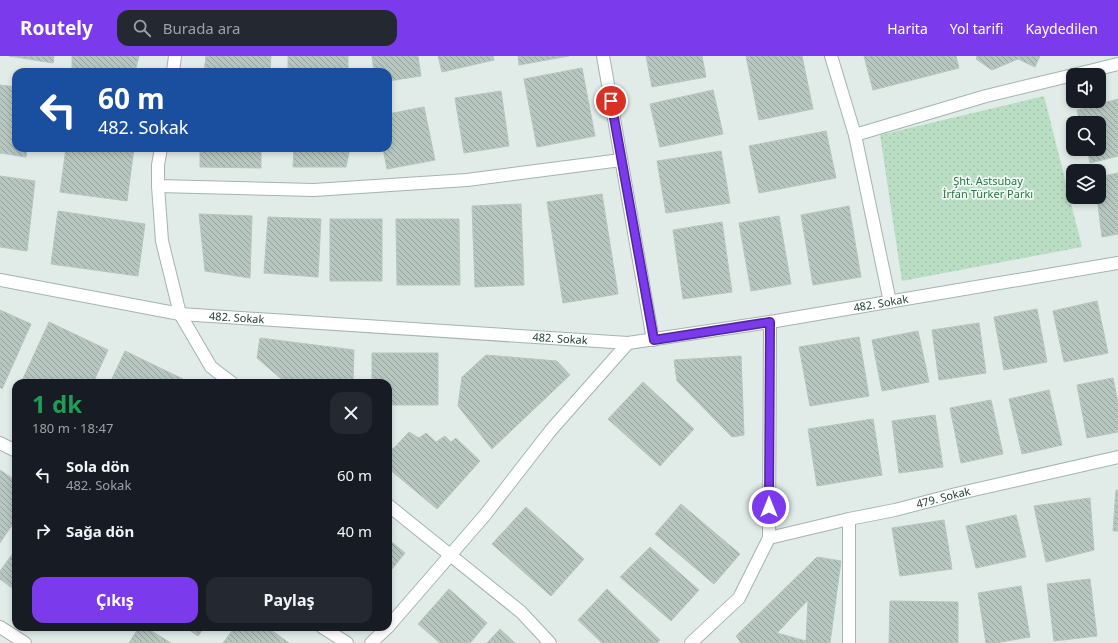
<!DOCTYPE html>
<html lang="tr">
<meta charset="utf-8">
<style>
:root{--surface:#171b24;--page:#242831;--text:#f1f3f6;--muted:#9ea1a6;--accent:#7c3aed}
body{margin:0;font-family:"Noto Sans",sans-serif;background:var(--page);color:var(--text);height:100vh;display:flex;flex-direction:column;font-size:15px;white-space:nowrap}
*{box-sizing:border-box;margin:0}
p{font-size:13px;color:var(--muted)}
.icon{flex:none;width:22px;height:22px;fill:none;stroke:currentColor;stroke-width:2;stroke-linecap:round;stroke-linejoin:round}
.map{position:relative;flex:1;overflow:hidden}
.sheet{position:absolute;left:12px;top:323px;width:380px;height:252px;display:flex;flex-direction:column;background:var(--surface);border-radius:12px;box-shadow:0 2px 6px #0003}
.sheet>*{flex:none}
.hud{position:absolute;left:12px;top:12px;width:380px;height:84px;border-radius:12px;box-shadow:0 2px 6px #0003;background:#1a4fa0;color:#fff;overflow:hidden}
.controls{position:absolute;left:1066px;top:12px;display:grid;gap:8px}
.controls a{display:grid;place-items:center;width:40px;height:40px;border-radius:8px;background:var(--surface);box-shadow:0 2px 6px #0003;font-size:20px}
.pin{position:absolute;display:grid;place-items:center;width:34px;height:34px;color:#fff;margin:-17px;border:2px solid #fff;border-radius:50%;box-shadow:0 1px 4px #0007}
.me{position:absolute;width:44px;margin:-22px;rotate:0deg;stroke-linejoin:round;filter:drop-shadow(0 0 3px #0008)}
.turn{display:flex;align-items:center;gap:14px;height:84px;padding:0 20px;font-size:18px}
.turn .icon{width:52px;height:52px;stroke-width:2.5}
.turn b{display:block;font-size:28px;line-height:34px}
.round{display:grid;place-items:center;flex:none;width:42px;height:42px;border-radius:12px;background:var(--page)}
.headline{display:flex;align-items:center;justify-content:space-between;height:68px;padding:0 20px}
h1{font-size:24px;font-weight:700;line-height:30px;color:#1e9e55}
.primary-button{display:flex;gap:8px;margin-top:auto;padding:8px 20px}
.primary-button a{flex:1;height:46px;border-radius:12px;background:var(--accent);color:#fff;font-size:16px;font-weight:700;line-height:46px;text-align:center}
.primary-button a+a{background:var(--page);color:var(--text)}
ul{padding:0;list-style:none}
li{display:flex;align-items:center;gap:12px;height:56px;padding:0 20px}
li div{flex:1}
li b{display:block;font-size:15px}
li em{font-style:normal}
header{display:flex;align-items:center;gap:24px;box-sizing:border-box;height:56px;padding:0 20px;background:var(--accent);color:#fff}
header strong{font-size:19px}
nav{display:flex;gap:22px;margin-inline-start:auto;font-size:14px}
.search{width:280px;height:36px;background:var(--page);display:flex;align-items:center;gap:10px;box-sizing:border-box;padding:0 14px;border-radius:12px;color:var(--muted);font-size:15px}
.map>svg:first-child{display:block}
.green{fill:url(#green-dots)}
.building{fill:url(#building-back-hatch);stroke:#b4c6bf;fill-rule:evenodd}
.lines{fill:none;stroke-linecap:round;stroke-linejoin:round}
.street-casing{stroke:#a4b4af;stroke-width:14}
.street{stroke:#fff;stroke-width:12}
.route-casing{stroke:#51269a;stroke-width:10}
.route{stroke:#7c3aed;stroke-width:7}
.labels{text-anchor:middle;stroke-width:3.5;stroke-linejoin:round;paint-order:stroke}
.park-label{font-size:11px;fill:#297647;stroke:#f2f9f5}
.street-label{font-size:11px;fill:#213e36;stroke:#f2f9f5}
</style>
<header>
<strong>Routely</strong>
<div class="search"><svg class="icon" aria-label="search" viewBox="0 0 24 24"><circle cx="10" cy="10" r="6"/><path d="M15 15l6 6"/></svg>Burada ara</div>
<nav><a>Harita</a><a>Yol tarifi</a><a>Kaydedilen</a></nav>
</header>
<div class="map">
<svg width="1118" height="587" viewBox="0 0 1118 587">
<defs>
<pattern id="green-dots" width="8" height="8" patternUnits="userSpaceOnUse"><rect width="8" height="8" fill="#b9dec3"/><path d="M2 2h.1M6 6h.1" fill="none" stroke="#9fc0a8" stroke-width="1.8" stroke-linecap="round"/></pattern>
<pattern id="building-back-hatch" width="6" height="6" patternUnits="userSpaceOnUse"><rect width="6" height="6" fill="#b7c7c0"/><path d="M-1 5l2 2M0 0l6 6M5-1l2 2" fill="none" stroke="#94a39d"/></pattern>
</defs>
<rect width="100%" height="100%" fill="#e1ece8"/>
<polygon class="green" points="1044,40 1082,191 902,225 880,79"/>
<g class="building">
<polygon points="9,0 54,0 53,7"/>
<polygon points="72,0 139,0 135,16 110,16 72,12"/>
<polygon points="206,0 271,0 270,16 204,16"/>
<rect x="288" y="0" width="60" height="16"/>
<polygon points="372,0 418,0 421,20 388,25 388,16 374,16"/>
<polygon points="438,0 493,0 494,4 442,16"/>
<polygon points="518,0 569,0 519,9"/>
<polygon points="646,0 702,0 706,21 652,31"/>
<polygon points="746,0 802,0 813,53 759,64"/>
<polygon points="864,0 956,0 959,12 873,34"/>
<polygon points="977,0 1040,0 1035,11 1018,3 992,14 976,3"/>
<polygon points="582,12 595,80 537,91 524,23"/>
<polygon points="0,29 16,31 16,92 27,92 26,101 0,97"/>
<polygon points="713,34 723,78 660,91 650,48"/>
<polygon points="501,35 509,90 464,97 455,42"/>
<polygon points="1118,43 1118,100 1090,107 1087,93 1099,93 1099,67 1080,67 1077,54"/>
<polygon points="424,51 435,104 387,113 383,92 388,92 388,58"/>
<polygon points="826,75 836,122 759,137 749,90"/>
<polygon points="66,92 134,92 127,145 60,136"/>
<polygon points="200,92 261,92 261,112 200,111"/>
<polygon points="294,92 350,92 346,111 293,111"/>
<polygon points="721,95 730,147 666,157 657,105"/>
<polygon points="1118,117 1118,178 1102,181 1097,141 1099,141 1099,121"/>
<polygon points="0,120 35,125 27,195 0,191"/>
<polygon points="602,138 618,238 563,247 547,146"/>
<polygon points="521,148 524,229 475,231 472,150"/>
<polygon points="849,150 861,221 813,229 801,159"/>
<polygon points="58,155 145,168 138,220 51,208"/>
<polygon points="199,158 252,160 250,222 205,215"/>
<polygon points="779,160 791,228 751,235 739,167"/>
<polygon points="268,161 321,163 318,221 264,217"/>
<rect x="330" y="163" width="52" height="62"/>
<polygon points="396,163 459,163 460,229 397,229"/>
<polygon points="722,166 732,236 683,243 673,174"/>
<polygon points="1097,245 1108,297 1064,306 1053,255"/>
<polygon points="1037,253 1047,306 1004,314 994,261"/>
<polygon points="0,254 31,268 2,333 0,331"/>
<polygon points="49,266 108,294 93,327 21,327"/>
<polygon points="979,267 986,317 939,324 932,274"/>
<polygon points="918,275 929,326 882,335 872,284"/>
<polygon points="859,281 869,340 810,350 799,291"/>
<polygon points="260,282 354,294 353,327 286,327 257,302"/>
<polygon points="125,295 183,323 181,327 110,327"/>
<polygon points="372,297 438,297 438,349 388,349 388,327 372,327"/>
<polygon points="486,299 557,305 570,319 492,393 458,350 462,321"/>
<polygon points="741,300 744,379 732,381 677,325 674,304"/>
<polygon points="1113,322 1118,347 1118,376 1087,382 1077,329"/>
<polygon points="643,326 694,373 660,410 608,363"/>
<polygon points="1049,334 1062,389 1022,398 1009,343"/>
<polygon points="991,344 1003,398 961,407 950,352"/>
<polygon points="935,359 943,411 899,417 892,365"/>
<polygon points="873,363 882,419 817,430 808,373"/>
<polygon points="409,376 419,382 426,377 436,386 445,380 451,386 456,382 480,405 437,453 388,412 388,387 393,393"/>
<polygon points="0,414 16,425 16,463 0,487"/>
<polygon points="1116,434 1118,434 1118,475 1113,475"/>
<polygon points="1090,442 1094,494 1046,506 1034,450"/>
<polygon points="681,448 740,498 714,528 655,478"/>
<polygon points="526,451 584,503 551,540 492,488"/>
<polygon points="1016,459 1026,501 976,512 966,470"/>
<polygon points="944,464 952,513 900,520 892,472"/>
<polygon points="388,483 405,497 388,518"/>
<polygon points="650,491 699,534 671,565 620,521"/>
<polygon points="16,493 16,535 0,523 0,515"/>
<path d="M817,501L841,505L830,587H741L736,580ZM808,544L806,585L777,577Z"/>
<polygon points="1090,523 1097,580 1054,585 1047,528"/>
<polygon points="1021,530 1030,581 995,587 986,587 978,537"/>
<polygon points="449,533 487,567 470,587 440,587 418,568"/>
<polygon points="607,533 660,584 657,587 602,587 578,564"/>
<polygon points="890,545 958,546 958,587 889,587"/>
<polygon points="139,571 145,571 171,587 129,587"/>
<polygon points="185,571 205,571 198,580"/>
<polygon points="235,571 267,571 289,587 223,587"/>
<polygon points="500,573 515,587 487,587"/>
</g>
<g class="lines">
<defs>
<g id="street">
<polyline points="603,0 653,284"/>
<polyline points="831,0 855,79 890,246"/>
<polyline points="173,16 175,0"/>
<polyline points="1073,19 1118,8"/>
<polyline points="855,79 986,40 1073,19"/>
<polyline points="161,92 158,109 158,130 162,185 180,258 211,311 232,327"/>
<polyline points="158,130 314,134 467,124 621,104"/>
<path id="s1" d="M0,224L180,258L628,287L770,266L1118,207"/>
<polyline points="0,387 16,395"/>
<polyline points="388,449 521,556 550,587"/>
<polyline points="849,463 849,587"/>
<path id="s2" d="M769,482L849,463L895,454L956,438L1118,401"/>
<polyline points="0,571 25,587"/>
<polyline points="322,571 347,587"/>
<polyline points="388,571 485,459 551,374 628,287"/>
<polyline points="371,587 388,571"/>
<polyline points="691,587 739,542 769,482 770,266"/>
</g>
</defs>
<use href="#street" class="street-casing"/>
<use href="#street" class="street"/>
</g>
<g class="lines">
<defs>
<polyline id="route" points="611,45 654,284 770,266 769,451"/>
</defs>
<use href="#route" class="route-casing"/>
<use href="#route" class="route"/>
</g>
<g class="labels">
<g class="park-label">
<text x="988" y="129">Şht. Astsubay<tspan x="988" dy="13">İrfan Türker Parkı</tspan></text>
</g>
<g class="street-label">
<text dy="4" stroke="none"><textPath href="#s1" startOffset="888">482. Sokak</textPath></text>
<text dy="4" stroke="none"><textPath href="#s1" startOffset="240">482. Sokak</textPath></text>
<text dy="4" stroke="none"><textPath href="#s1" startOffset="564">482. Sokak</textPath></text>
<text dy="4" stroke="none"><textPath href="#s2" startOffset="179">479. Sokak</textPath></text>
</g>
</g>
</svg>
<div class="controls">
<a><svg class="icon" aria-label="sound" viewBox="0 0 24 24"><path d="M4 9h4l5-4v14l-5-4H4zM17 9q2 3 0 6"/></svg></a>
<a><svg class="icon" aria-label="search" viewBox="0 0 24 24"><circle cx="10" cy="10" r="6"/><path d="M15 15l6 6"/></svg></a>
<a><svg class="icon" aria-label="layers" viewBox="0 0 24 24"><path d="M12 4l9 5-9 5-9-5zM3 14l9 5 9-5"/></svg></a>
</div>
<div class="pin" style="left:611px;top:45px;background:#d93025"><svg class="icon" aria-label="arrive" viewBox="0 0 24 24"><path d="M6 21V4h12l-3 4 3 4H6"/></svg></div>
<svg class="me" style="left:769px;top:451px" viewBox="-20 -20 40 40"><circle r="17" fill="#7c3aed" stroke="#fff" stroke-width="3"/><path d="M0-11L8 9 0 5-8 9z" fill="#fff"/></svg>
<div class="hud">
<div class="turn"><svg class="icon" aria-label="left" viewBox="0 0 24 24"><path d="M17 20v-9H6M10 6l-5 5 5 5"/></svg><div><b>60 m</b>482. Sokak</div></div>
</div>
<section class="sheet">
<div class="headline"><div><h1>1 dk</h1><p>180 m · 18:47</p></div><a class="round"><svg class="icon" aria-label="close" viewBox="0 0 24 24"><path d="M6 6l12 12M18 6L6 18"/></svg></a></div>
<ul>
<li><svg class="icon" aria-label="left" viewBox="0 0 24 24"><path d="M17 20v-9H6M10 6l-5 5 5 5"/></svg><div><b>Sola dön</b><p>482. Sokak</p></div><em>60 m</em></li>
<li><svg class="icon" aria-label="right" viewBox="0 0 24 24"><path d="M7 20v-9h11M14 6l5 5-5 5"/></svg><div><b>Sağa dön</b></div><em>40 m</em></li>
</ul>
<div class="primary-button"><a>Çıkış</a><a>Paylaş</a></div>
</section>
</div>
